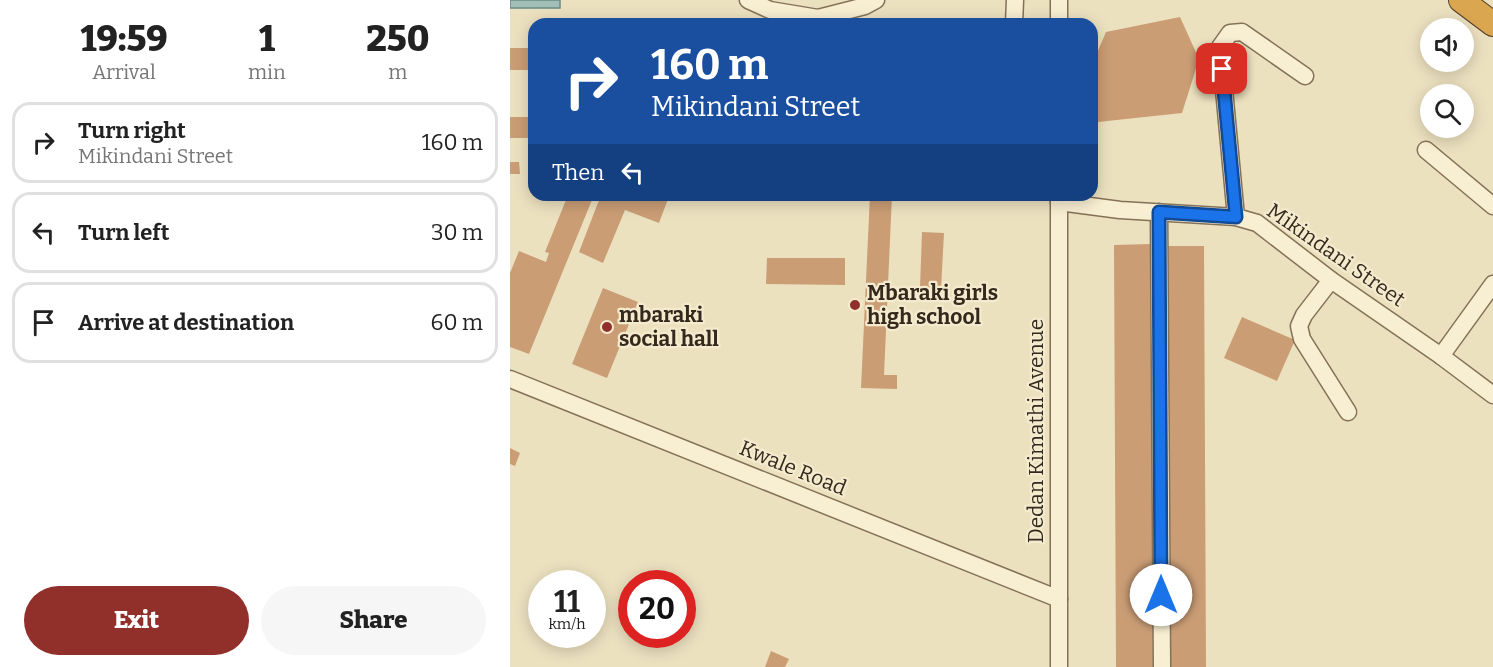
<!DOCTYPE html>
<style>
:root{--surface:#fff;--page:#f6f6f6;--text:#222;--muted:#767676;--line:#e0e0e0;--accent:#912f2a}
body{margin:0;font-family:Bitter,serif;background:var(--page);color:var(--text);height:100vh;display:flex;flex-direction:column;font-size:22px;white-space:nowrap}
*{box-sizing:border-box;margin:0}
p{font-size:20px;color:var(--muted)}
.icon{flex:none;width:33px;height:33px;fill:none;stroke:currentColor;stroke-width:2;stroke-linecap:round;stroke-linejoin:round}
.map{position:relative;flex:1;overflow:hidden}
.details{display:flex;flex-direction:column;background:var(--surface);width:510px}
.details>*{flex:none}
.top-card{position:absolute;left:18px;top:18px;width:570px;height:183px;border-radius:18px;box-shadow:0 3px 15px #0003;background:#1a4fa0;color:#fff;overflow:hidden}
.controls{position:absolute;left:910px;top:18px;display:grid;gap:12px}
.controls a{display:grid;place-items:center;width:54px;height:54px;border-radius:50%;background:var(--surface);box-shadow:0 3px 15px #0003;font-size:30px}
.speed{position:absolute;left:18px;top:570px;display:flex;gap:12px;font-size:30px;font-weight:700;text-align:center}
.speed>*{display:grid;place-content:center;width:78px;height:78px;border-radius:50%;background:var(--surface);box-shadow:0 3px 15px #0003;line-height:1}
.speed small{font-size:15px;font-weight:400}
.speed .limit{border:9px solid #d22;background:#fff;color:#111}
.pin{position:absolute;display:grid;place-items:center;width:51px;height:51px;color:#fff;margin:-26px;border-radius:12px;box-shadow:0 3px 9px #0006}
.me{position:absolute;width:66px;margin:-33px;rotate:0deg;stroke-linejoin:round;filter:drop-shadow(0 0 4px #0008)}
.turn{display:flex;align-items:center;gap:21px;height:126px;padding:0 24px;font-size:27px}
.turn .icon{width:78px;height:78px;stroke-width:2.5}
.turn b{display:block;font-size:42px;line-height:51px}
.then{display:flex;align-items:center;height:57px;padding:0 24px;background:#0003;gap:12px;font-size:22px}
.eta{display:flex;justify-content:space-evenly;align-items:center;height:102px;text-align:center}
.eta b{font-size:36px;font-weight:800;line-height:42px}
.button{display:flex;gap:12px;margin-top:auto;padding:12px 24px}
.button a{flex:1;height:69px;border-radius:36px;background:var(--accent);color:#fff;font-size:24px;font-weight:800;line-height:69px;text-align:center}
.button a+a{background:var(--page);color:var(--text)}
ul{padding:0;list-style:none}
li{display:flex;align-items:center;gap:18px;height:81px;margin:0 12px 9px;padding:0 12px;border:3px solid var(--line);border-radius:18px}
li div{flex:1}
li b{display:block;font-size:22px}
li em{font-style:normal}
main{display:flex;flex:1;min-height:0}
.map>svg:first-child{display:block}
.water{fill:#a2beb7;stroke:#6a8b85;stroke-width:1.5}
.building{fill:#ca9d75}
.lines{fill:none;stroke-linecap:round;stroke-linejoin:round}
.minor-casing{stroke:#847258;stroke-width:19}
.highway-casing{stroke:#52402c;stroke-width:26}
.minor{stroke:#f8eed2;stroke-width:16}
.highway{stroke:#dba650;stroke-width:24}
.route-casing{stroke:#114b97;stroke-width:15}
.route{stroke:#1a73e8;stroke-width:10}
.poi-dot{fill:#912f2a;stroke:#f4ebce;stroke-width:2}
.labels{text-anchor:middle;stroke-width:4.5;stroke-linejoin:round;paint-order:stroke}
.street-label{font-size:21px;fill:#34291c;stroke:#f4ebce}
.poi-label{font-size:21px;font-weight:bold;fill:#34291c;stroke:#f4ebce;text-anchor:start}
</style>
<main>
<section class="details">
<div class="eta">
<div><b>19:59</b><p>Arrival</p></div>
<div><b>1</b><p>min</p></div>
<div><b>250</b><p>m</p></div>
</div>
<ul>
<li><svg class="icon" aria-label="right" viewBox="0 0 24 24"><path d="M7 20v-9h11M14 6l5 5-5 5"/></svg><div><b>Turn right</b><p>Mikindani Street</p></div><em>160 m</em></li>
<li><svg class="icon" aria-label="left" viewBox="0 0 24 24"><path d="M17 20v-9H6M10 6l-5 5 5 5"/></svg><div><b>Turn left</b></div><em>30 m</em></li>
<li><svg class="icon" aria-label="arrive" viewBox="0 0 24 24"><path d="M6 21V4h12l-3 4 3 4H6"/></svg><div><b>Arrive at destination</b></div><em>60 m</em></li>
</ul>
<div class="button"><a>Exit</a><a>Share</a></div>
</section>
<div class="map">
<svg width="983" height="667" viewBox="0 0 983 667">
<rect width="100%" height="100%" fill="#ece1bf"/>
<rect class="water" x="0" y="0" width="50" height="8"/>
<g class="building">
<polygon points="670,17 689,59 672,113 588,122 587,53 596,32"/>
<rect x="0" y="48" width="24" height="22"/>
<rect x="0" y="117" width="24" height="21"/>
<polygon points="0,162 9,162 10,174 0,174"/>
<polygon points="58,195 84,195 19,354 0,347 0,273 9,251 36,262 39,253 35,252"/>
<polygon points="91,195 148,195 158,199 149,223 115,210 93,263 69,252"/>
<polygon points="360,195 382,195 374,375 387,375 387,389 351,388"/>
<polygon points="412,232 434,233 431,289 410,288"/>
<polygon points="641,244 643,667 606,667 604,245"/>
<polygon points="658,246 694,246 696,667 660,667"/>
<polygon points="257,258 335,258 335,285 256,284"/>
<polygon points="93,288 128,302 97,378 62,364"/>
<polygon points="732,317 785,340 767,381 714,358"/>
<polygon points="0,448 10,453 5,466 0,464"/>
<polygon points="261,651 279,659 275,667 255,667"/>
</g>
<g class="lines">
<defs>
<g id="minor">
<polyline points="238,0 260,10 308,18 355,6 366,0"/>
<polyline points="504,24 505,0"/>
<polyline points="549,24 549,0"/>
<polyline points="916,150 983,206"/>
<polyline points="549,202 610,210 726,217 747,223 821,280 931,356 983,395"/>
<polyline points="649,212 652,667"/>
<polyline points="726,217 710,47 720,33 732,32 795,76"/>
<polyline points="821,280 794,315 789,326 792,339 838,412"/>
<polyline points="931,356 983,284"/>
<polyline points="0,379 549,599"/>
<polyline points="549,667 549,195"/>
</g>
<polyline id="highway" points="951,0 983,24"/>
</defs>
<use href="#minor" class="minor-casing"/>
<use href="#highway" class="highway-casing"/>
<use href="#minor" class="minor"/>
<use href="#highway" class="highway"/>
</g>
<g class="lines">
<defs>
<polyline id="route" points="651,595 649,212 726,217 712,69"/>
</defs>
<use href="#route" class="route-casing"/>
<use href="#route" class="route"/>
</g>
<g class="poi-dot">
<circle cx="345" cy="305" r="6"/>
<circle cx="97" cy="327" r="6"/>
</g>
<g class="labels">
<g class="street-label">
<text transform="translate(826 255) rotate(35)" y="7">Mikindani Street</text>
<text transform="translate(526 431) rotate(-90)" y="7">Dedan Kimathi Avenue</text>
<text transform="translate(283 468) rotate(22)" y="7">Kwale Road</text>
</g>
<g class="poi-label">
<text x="357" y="300">Mbaraki girls<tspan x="357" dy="24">high school</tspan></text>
<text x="109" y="322">mbaraki<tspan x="109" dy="24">social hall</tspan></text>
</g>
</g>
</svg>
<div class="controls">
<a><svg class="icon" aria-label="sound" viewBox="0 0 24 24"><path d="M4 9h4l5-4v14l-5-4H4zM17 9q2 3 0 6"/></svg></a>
<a><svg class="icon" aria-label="search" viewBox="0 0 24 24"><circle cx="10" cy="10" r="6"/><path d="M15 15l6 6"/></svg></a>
</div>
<div class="speed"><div>11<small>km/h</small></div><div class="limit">20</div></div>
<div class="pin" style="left:712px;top:69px;background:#d93025"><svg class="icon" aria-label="arrive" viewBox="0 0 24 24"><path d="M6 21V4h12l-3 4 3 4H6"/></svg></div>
<svg class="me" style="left:651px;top:595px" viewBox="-20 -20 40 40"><circle r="19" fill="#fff"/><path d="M0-13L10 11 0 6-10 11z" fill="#1a73e8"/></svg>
<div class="top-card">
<div class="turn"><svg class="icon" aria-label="right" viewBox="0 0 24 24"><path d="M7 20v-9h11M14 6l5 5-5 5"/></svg><div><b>160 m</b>Mikindani Street</div></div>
<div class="then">Then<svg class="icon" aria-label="left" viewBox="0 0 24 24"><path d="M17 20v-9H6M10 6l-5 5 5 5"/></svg></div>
</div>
</div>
</main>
